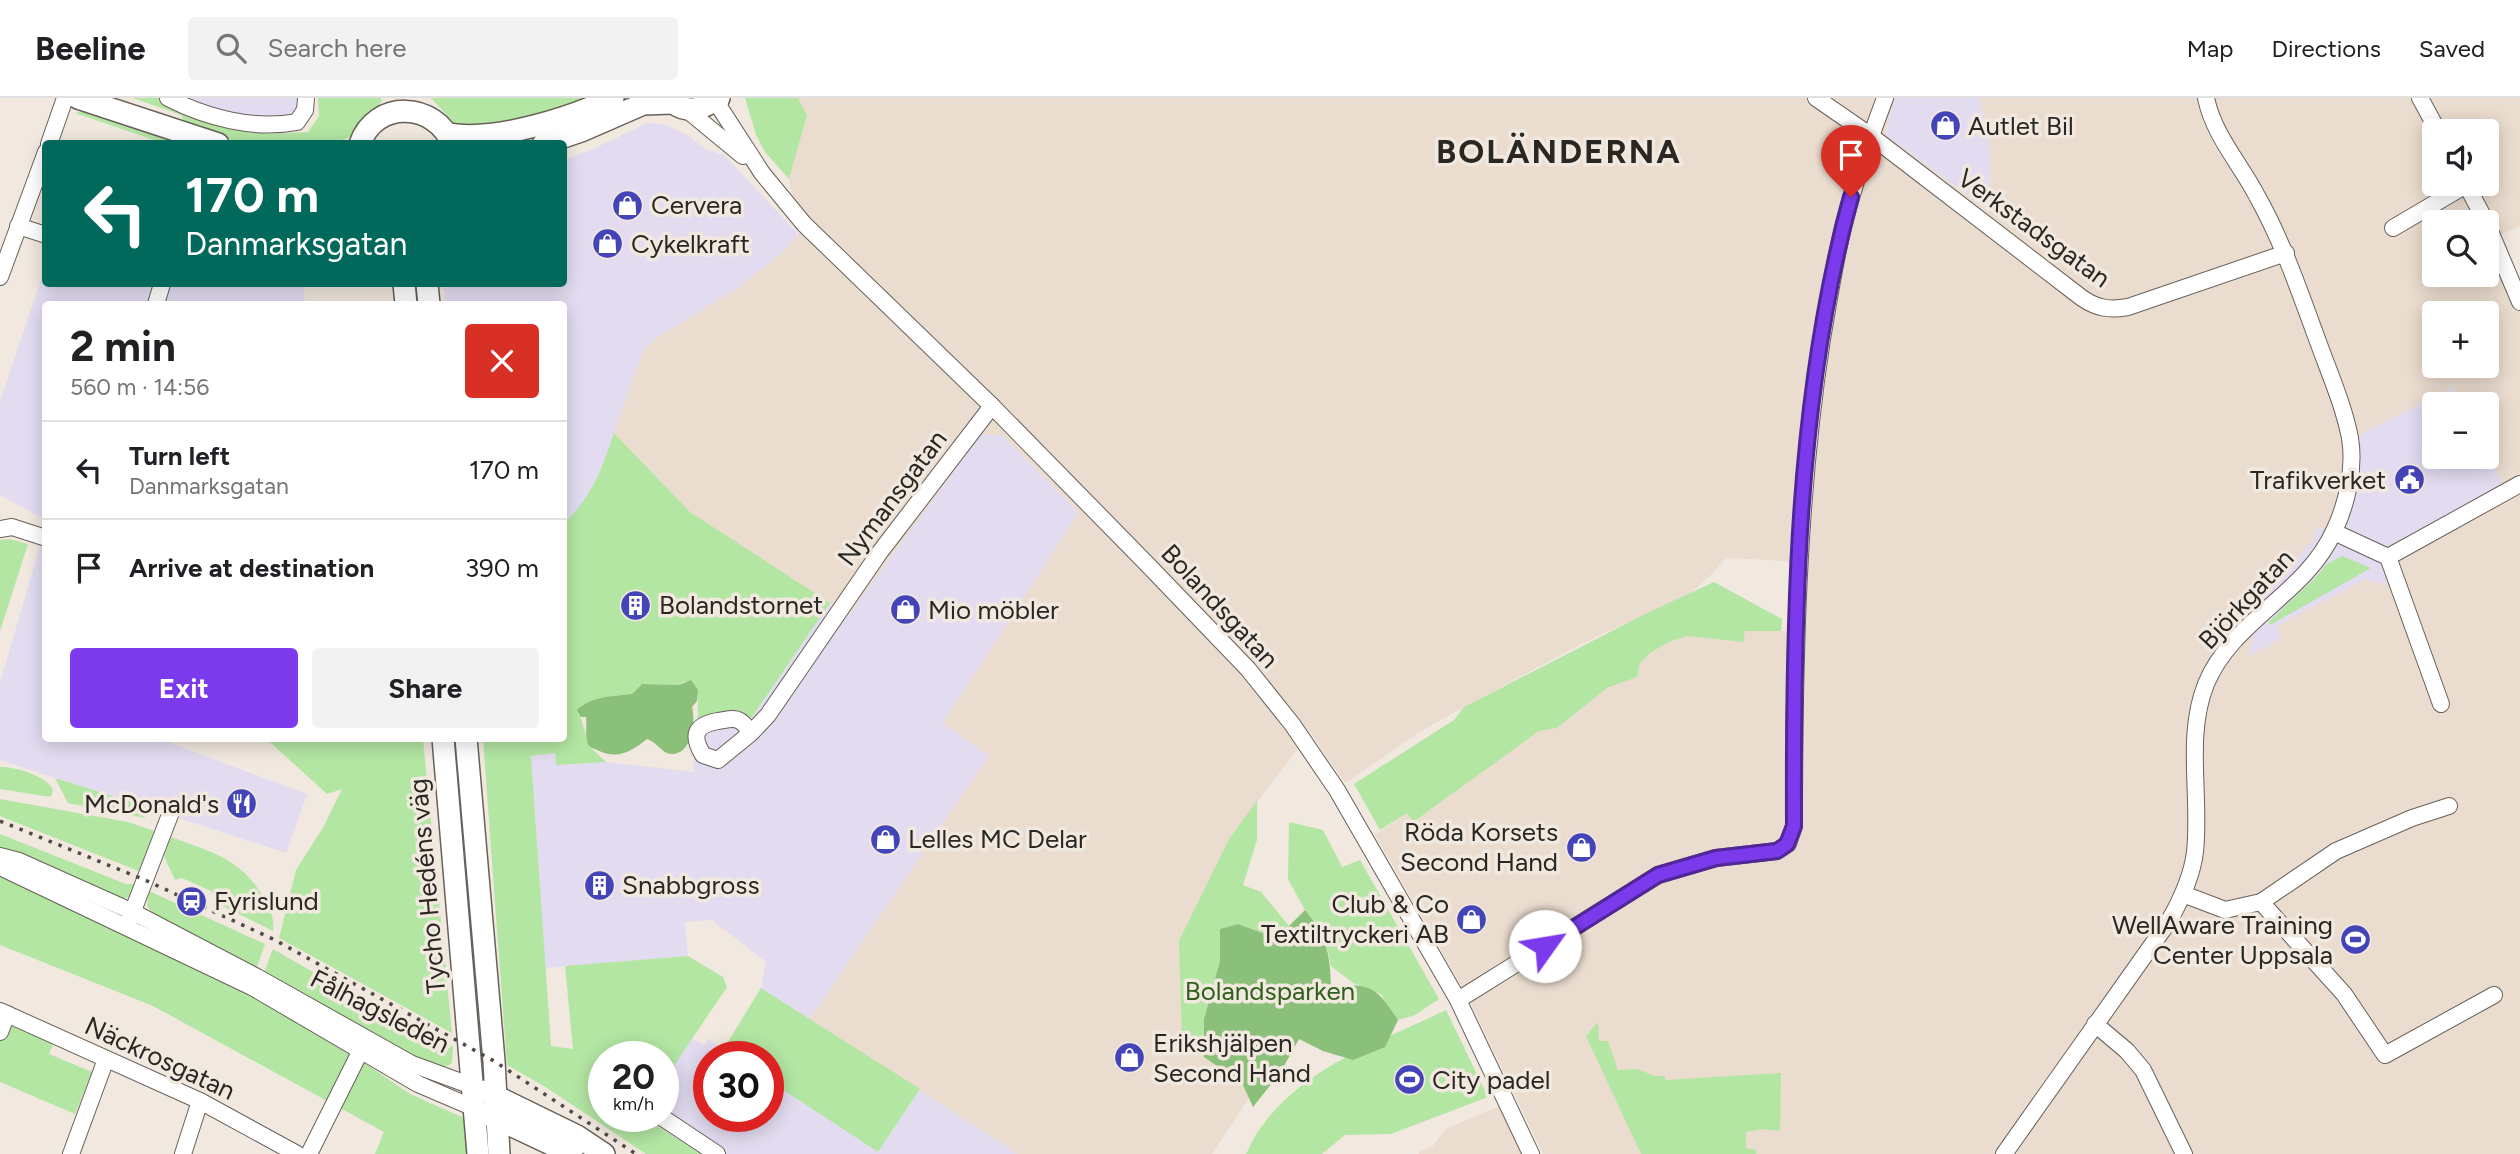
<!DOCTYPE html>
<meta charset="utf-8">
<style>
:root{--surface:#fff;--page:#f2f2f2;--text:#202124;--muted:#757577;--line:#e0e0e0;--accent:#7c3aed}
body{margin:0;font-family:Figtree,sans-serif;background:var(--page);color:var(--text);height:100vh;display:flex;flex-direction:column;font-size:26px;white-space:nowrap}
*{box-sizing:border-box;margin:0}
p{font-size:23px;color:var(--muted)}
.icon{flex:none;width:38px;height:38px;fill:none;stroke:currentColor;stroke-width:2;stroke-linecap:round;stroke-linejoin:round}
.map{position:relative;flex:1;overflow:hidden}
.sheet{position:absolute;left:42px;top:203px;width:525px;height:441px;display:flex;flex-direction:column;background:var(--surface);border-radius:7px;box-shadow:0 4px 18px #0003}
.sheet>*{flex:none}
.hud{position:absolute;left:42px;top:42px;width:525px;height:147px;border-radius:7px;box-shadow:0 4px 18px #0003;background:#00695c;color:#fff;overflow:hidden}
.buttons{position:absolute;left:2422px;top:21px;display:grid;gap:14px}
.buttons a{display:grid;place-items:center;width:77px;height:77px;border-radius:7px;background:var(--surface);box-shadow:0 4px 18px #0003;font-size:35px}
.speed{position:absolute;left:588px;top:943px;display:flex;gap:14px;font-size:35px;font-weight:700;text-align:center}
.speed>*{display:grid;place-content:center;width:91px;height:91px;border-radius:50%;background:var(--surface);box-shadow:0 4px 18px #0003;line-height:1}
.speed small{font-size:18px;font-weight:400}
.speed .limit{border:10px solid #d22;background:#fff;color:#111}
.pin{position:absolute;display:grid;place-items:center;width:60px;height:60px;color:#fff;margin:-72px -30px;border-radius:50% 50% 50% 0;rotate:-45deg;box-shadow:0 0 7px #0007}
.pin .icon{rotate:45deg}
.me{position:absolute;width:77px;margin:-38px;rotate:58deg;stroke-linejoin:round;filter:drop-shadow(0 0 5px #0008)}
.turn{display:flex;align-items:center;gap:24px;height:147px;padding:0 28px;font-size:32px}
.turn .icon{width:91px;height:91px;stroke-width:2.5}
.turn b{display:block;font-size:49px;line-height:60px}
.round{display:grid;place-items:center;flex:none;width:74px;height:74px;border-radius:7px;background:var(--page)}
.headline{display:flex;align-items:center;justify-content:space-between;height:119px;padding:0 28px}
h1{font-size:42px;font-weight:700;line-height:52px}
.button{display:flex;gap:14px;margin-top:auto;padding:14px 28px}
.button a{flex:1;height:80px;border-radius:7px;background:var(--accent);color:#fff;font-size:28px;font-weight:700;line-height:80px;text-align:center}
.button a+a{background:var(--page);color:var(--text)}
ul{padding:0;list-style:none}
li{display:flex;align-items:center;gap:21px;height:98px;padding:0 28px;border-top:2px solid var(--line)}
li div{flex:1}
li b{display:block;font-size:26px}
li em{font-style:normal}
header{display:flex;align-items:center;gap:42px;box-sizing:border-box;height:98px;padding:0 35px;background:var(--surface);border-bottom:2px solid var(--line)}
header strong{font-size:33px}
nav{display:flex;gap:38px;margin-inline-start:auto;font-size:24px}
.search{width:490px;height:63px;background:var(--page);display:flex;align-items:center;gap:18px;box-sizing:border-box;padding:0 24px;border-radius:7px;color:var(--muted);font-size:26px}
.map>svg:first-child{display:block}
.commercial{fill:#e3dcf1}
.built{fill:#eadcce;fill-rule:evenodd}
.green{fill:#b3e6a3}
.forest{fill:#8ac079}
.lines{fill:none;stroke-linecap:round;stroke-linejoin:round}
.minor-casing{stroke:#686159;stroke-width:18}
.major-casing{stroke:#686159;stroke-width:24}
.minor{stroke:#fff;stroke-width:16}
.major{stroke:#fff;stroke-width:21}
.rail{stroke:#4f4a46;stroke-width:3.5;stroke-dasharray:3.5 7;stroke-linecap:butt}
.route-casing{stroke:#51269a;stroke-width:18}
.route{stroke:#7c3aed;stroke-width:12}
.labels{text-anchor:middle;stroke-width:7;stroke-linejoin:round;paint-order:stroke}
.poi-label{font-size:26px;fill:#2a2723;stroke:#f1e8df;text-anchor:start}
.street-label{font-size:26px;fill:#2a2723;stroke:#f1e8df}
.park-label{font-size:26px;fill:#2e601b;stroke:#f1e8df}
.district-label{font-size:33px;font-weight:bold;letter-spacing:2px;fill:#2a2723;stroke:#f1e8df}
</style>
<header>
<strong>Beeline</strong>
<div class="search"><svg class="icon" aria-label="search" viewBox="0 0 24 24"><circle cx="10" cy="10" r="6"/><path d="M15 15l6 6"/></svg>Search here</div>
<nav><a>Map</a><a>Directions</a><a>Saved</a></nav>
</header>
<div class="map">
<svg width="2520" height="1056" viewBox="0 0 2520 1056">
<rect width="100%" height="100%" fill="#f1e8df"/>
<g class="commercial">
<polygon points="182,0 309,0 310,14 309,22 303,28 265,32"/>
<polygon points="1894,0 1980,0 1990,51 1991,100 1989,113 1884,36"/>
<polygon points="647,25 664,26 686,36 707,52 724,57 799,137 784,153 738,190 657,240 644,251 602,373 580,410 564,425 564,206 445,206 444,186 564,186 564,62 591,52"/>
<polygon points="45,170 46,186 303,186 305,206 46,206 45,422 0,397 0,303"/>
<polygon points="2453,289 2462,306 2434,306 2434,359 2487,359 2487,354 2508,394 2386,488 2278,528 2282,541 2248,559 2259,500 2312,443 2318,429 2342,438 2358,389 2358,345 2363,335"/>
<polygon points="981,336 1002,337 1079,415 944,625 989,658 810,921 761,890 766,864 712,822 685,824 688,858 545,870 531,658 555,655 556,667 606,664 693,674 697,625 752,619 830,505 848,517"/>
<polygon points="45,430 46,640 172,641 170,645 307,696 286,755 0,662 0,585"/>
<polygon points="692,940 704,947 708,941 734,959 709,959 709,1018 768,1018 768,982 878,1054 920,991 1018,1056 700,1056 644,1019 663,1018 663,984"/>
</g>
<g class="built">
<path d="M798,0H1894L1885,37L1988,113L1991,100L1990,51L1980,0H2520V128L2494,140L2520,204V1056H1543L1468,899L1375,737L1407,715L1413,723L1539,633L1557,630L1607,590L1637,579L1640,565L1650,555L1669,544L1687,538L1742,544L1745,533H1796L1799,464L1732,460L1725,461L1713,475L1690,496L1583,545L1453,615L1418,635L1347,684H1344L1310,634L1229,741L1182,942L1242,985L1249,1000L1212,1056H1018L810,921L989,658L943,625L1079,414L1002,337L981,336L848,518L690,414L614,335L644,251L657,240L738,190L784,153L799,137L789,81L807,17ZM2434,33H2487V86H2434ZM2434,124H2487V177H2434ZM2434,215H2487V268H2434ZM2453,289L2462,306H2487V354L2507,393L2388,459L2386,488L2366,481L2277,528L2281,541L2249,558L2259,499L2312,443L2318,429L2342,438L2358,389V345L2363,335Z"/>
<polygon points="1500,1008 1523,1056 1419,1056 1419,1054 1432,1049 1446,1031"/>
</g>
<g class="green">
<polygon points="133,0 160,0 173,11 267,36 308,34 319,18 318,0 381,0 382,3 354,37 336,45 242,46 184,23 181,17"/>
<polygon points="431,0 591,0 540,17 502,25 456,27"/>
<polygon points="745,0 798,0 807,17 789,81 765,54 756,37"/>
<polygon points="89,12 187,45 163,45 75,15"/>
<path d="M614,335L690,414L830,505L752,619L697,625C699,613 697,604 698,592L685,583L679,587L642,586L632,596C615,598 590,598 578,611L590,649L606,664L556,667L555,655L531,658L551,948L573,951L565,868L688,858L723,879L727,889L663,984V959H604V1018L644,1019L700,1056H646L547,990L507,967L483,641L564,640V425C592,399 602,371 614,335Z"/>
<polygon points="10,441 28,446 0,533 0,442"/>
<polygon points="2342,458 2371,470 2270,527 2269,524 2314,481 2327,466"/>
<polygon points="1714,484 1782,521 1781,533 1745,533 1743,544 1687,538 1669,544 1650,555 1640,565 1637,579 1607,590 1557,630 1539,633 1413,724 1407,715 1380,732 1354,686 1454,622 1464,609 1641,518"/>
<polygon points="257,641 423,641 452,935 279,840 296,772 324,728 342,691 327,696 271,645"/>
<path d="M0,669C16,669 45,677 53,692L51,699L0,691Z"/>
<polygon points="55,680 141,707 145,720 68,705"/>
<polygon points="0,701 128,724 154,733 141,774 0,718"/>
<polygon points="1257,703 1257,742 1243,787 1261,794 1289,828 1268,837 1238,826 1221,831 1220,863 1204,921 1204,959 1182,942 1179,843 1229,741"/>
<polygon points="1289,724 1323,732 1342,769 1360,762 1439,901 1415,917 1398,922 1381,896 1353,885 1331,868 1328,853 1319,828 1305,812 1288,781"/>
<polygon points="0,736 126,786 135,786 131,799 117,801 0,754"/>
<path d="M171,739C210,754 239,759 262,797C269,809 275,819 273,833L223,808L211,793L182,780L175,782L164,758Z"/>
<polygon points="0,777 248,895 335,945 410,996 464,1020 471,1056 375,1056 384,1034 153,908 0,847"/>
<polygon points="149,793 265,846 257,869 153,815 147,808"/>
<polygon points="273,851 447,951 453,947 452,965 442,971 406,956 263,877"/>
<polygon points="761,890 920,991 878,1054 768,982 768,959 734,959 723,952"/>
<path d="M1446,912L1488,999L1391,1036L1345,1037L1322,1056H1246C1251,1047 1255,1036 1262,1028C1305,968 1382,943 1446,912Z"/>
<polygon points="7,923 54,944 49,956 92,974 75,1016 0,984 0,943"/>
<polygon points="1598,924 1599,943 1608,943 1618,972 1638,971 1654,978 1665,978 1666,982 1781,975 1780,1033 1763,1031 1746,1034 1746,1050 1756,1052 1756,1056 1641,1056 1586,938"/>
</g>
<g class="forest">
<path d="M691,582L698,592L697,603L692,609C696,624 692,657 671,656C661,655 657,644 647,641C631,654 617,662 597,652C593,650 590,650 588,646C585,640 587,626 586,619H581L577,612C590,598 615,598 632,596L642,586L679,587Z"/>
<path d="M1305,812C1326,836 1330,855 1331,887C1371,886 1377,889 1398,922L1385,949L1353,962L1323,953L1299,941L1280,975L1253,1009L1242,985L1204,959V921L1220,863V831L1238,826L1268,837L1289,828Z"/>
</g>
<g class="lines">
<defs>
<g id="minor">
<path d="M168,0C207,20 254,32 297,24L305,12L306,0"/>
<polyline points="719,0 720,10 762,75 804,126 992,308 1147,466 1248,571 1292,626 1337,692 1458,902 1531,1056"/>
<path d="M1816,0L1871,38L2082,200C2098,211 2110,212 2128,209L2286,155"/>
<polyline points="2420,0 2438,33"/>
<polyline points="686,11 743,58"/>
<polyline points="49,46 65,0"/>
<polyline points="2466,86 2486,124"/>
<polyline points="2487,126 2520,204"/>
<polyline points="18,128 46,137"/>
<polyline points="2393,130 2466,87"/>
<polyline points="0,179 46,54"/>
<polyline points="156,206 162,186"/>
<polyline points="0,431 12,429 46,440"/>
<polyline points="2334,434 2388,459 2441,606"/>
<polyline points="2388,459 2520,386"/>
<path d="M751,635C748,631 745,626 740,623C734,619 726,622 718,623C695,627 691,637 703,657L718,662L751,635L768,617L880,454L992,308"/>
<polyline points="0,758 19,763 133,814 257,879 412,966 472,988"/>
<polyline points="0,769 252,889 418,986 474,1010"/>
<polyline points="2183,796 2225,812 2261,804 2336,753 2412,720 2449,708"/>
<polyline points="2261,804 2344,896 2385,957 2494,897"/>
<polyline points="129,823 173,709"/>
<path d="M1458,902L1658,777L1716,760L1777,753L1788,746L1794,728C1794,565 1797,402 1822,241C1829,201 1835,160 1845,121C1856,80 1870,40 1885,0"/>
<polyline points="0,913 200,1003 297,1056"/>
<polyline points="2095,926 2127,953 2143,972 2184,1056"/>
<polyline points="0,934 7,916"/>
<polyline points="660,1018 717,1056"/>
<polyline points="71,1056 106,961"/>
<polyline points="183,1056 200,1003"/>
<polyline points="309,1056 365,944"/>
<path d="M2004,1056L2169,823C2181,802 2192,778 2195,754C2201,699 2185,638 2206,586C2232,522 2306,496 2334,433C2347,406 2355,370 2350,340C2344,309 2331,279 2320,249C2301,198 2284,146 2257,98C2240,65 2214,38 2206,0"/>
</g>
<g id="major">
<polyline points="78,0 218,46"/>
<path d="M668,0C684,17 702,12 719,0"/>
<path d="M449,36C496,44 570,20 613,0"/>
<path d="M360,46C375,1 436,4 452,46"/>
<polyline points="543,46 581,33 643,6 672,5"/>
<polyline points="404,186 406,206"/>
<polyline points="427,186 429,206"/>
<polyline points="443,640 478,1056"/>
<polyline points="466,640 494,963 499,1056"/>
<polyline points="485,993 577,1038 604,1056"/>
<polyline points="485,1015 572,1056"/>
</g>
</defs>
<use href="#minor" class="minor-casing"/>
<use href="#major" class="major-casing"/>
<use href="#minor" class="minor"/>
<use href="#major" class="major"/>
<polyline class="rail" points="0,723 145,782 273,841 494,963 636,1056"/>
</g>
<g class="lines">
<defs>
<path id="route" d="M1545,848L1658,777L1716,760L1777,753L1787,746L1794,728C1793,521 1796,299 1851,99"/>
</defs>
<use href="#route" class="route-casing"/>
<use href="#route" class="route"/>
</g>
<defs>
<symbol id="shop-disc" viewBox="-11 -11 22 22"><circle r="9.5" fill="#4444b9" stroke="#f1e8df"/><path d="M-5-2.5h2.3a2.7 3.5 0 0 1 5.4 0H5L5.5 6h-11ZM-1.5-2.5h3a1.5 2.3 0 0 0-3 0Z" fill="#fff"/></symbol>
<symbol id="civic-disc" viewBox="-11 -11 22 22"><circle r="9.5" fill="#4444b9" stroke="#f1e8df"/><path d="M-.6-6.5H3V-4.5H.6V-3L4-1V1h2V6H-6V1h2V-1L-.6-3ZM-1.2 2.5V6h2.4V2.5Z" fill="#fff"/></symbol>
<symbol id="building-disc" viewBox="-11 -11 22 22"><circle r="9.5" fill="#4444b9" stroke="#f1e8df"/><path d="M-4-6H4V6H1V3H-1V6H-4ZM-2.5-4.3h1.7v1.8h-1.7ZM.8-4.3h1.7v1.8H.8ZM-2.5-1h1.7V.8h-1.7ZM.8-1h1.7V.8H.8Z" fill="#fff"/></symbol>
<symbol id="restaurant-disc" viewBox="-11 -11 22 22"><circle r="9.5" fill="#4444b9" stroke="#f1e8df"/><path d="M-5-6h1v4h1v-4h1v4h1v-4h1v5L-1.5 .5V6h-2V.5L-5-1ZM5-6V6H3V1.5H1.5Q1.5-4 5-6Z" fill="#fff"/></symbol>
<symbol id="station-disc" viewBox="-11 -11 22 22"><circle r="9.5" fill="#4444b9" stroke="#f1e8df"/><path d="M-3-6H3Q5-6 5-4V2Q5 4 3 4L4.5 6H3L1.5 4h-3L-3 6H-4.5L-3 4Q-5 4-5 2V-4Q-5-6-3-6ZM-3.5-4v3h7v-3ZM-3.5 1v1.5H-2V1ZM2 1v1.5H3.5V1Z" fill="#fff"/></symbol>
<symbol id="stadium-disc" viewBox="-11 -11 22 22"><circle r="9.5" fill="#4444b9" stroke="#f1e8df"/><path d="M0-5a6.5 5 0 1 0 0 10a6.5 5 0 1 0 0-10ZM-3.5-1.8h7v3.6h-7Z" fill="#fff"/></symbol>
</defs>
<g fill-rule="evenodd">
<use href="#shop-disc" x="1928" y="10" width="35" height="35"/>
<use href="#shop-disc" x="610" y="90" width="35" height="35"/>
<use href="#shop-disc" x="590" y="128" width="35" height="35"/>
<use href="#civic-disc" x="2392" y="364" width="35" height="35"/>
<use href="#building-disc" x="618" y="490" width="35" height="35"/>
<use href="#shop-disc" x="888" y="494" width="35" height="35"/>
<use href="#restaurant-disc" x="224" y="688" width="35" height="35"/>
<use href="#shop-disc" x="868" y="724" width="35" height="35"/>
<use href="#shop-disc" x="1564" y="732" width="35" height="35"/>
<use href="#building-disc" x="582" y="770" width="35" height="35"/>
<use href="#station-disc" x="174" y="786" width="35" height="35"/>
<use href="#shop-disc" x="1454" y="804" width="35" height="35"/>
<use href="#stadium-disc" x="2338" y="824" width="35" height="35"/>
<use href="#shop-disc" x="1112" y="942" width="35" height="35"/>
<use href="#stadium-disc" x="1392" y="964" width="35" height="35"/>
</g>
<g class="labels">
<g class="poi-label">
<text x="1968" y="37">Autlet Bil</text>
<text x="651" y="116">Cervera</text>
<text x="631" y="155">Cykelkraft</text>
<text x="2386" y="391" text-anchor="end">Trafikverket</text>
<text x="659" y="516">Bolandstornet</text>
<text x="928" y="521">Mio möbler</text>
<text x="219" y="715" text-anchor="end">McDonald's</text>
<text x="1558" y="743" text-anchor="end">Röda Korsets<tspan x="1558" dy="30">Second Hand</tspan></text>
<text x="908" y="750">Lelles MC Delar</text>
<text x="622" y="796">Snabbgross</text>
<text x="214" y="812">Fyrislund</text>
<text x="1449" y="815" text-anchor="end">Club &amp; Co<tspan x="1449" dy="30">Textiltryckeri AB</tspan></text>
<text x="2333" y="836" text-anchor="end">WellAware Training<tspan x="2333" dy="30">Center Uppsala</tspan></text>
<text x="1153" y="954">Erikshjälpen<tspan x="1153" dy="30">Second Hand</tspan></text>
<text x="1432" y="991">City padel</text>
</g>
<g class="street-label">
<text transform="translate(2034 130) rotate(36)" y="9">Verkstadsgatan</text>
<text transform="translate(892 400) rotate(-53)" y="9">Nymansgatan</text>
<text transform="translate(2246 501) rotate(-47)" y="9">Björkgatan</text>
<text transform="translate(1220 508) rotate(47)" y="9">Bolandsgatan</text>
<text transform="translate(427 788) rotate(-95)" y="9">Tycho Hedéns väg</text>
<text transform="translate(380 913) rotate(27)" y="9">Fålhagsleden</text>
<text transform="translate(160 960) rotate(25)" y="9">Näckrosgatan</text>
</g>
<g class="park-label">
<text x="1270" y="902">Bolandsparken</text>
</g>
<g class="district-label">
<text x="1559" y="65">BOLÄNDERNA</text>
</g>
</g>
</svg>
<div class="buttons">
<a><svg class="icon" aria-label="sound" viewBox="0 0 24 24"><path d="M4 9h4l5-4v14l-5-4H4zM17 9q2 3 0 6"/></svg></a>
<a><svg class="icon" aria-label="search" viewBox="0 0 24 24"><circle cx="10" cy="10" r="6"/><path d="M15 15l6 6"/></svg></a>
<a>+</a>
<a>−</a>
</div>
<div class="speed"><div>20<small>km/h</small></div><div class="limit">30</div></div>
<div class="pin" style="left:1851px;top:99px;background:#d93025"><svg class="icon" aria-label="arrive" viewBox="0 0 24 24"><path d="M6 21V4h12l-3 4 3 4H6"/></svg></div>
<svg class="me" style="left:1545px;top:848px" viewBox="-20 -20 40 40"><circle r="19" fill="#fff"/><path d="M0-13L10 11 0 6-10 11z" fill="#7c3aed"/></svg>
<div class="hud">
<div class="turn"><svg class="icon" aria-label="left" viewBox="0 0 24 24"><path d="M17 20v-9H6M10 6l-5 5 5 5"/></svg><div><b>170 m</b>Danmarksgatan</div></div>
</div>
<section class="sheet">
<div class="headline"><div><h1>2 min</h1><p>560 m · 14:56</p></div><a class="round" style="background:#d93025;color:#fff"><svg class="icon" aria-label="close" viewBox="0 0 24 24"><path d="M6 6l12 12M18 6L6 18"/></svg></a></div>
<ul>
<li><svg class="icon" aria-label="left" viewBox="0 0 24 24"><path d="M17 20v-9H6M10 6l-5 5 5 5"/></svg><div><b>Turn left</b><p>Danmarksgatan</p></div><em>170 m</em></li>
<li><svg class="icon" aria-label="arrive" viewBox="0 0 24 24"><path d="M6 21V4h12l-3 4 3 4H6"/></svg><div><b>Arrive at destination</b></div><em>390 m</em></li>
</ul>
<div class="button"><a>Exit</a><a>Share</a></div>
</section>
</div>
